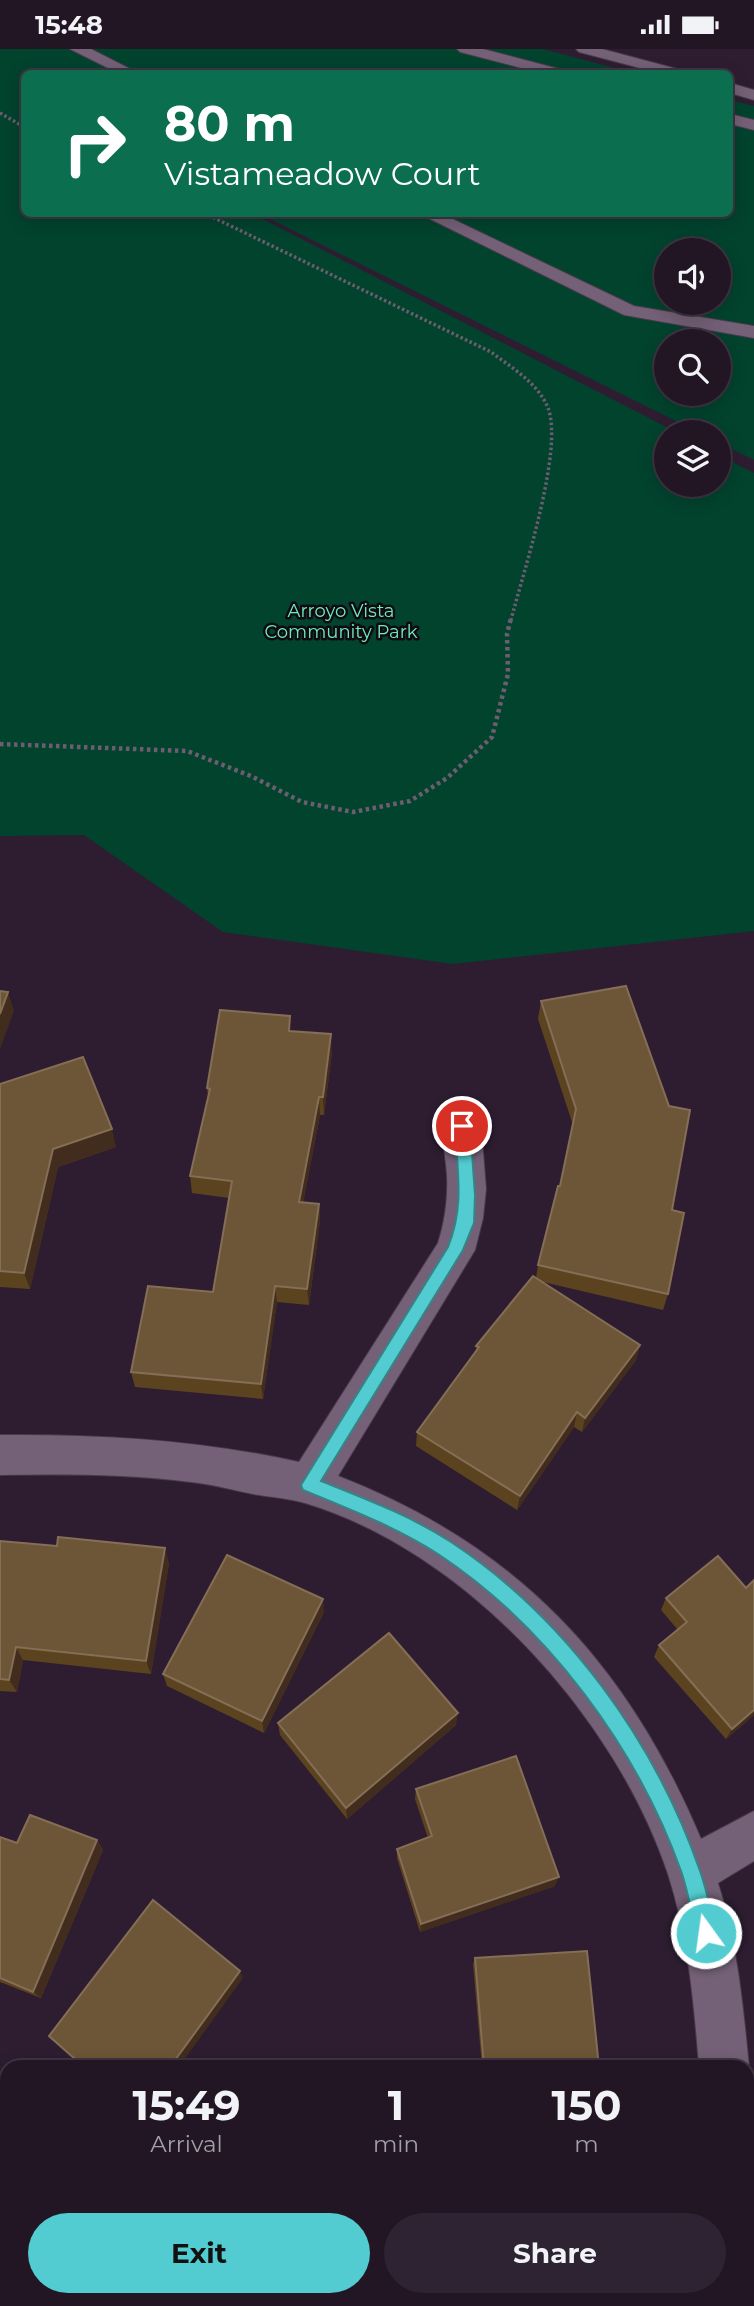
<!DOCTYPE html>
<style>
:root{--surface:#221625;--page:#2e2332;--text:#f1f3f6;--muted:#a29fa7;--line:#3f3542;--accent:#52ccd0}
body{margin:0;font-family:Montserrat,sans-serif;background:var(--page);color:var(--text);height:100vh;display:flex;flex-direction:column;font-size:26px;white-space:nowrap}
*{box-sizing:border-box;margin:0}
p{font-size:23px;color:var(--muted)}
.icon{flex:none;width:38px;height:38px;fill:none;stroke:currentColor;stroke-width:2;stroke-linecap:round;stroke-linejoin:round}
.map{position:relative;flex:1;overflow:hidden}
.details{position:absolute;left:0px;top:2011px;width:754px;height:247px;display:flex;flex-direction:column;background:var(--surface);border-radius:21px 21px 0 0;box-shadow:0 4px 18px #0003,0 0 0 2px var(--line)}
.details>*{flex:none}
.hud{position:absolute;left:21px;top:21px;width:712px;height:147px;border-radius:10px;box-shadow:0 4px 18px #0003,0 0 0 2px var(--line);background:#0b6e4f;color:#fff;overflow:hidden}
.buttons{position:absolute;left:654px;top:189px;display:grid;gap:14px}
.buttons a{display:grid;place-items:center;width:77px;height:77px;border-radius:50%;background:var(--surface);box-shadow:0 4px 18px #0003,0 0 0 2px var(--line);font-size:35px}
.pin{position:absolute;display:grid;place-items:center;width:60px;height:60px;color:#fff;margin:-30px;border:4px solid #fff;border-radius:50%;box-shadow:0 2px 7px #0007}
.me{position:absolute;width:77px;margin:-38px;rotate:346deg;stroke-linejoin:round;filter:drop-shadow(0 0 5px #0008)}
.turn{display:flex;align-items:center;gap:24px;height:147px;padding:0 28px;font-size:32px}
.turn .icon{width:91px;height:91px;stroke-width:2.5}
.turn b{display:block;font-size:49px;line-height:60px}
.eta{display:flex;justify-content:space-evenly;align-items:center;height:119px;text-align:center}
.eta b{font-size:42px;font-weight:700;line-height:49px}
.cta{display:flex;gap:14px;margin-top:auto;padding:14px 28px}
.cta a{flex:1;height:80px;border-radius:42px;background:var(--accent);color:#111;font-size:28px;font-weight:700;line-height:80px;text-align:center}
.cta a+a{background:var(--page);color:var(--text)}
.status{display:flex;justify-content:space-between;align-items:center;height:49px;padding:0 35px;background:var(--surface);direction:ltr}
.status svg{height:19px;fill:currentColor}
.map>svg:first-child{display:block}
.green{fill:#02432e;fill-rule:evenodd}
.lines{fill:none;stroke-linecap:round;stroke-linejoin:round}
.lane-casing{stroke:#493a4a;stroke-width:2}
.street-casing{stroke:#493a4a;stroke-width:2}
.path-far1{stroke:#6d5e6f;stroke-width:3.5;stroke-dasharray:2.5 2.5;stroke-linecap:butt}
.path{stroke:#6d5e6f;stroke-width:4.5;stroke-dasharray:3.5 3.5;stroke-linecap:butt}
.lane{fill:#746077;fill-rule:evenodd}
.street{fill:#746077;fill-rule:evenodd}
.wall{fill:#5c4320}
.shaded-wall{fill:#422c1d}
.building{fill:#6d5637;stroke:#846e56;stroke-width:2}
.route{fill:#52ccd0;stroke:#358587;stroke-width:2}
.labels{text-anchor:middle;stroke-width:5;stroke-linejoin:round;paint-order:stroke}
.park-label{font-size:18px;fill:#6cedb8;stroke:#120a13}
</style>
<div class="status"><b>15:48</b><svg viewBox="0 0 49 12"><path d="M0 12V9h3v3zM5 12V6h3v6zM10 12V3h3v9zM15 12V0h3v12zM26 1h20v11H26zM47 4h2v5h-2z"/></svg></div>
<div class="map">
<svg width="754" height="2257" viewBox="0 0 754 2257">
<rect width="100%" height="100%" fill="#2e1d31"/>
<g class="green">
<polygon points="0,0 543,0 633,24 24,24 24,164 253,165 676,383 667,383 667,436 719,436 719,406 754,424 754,882 453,915 223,883 84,786 0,787"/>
<path d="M730,51L754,57V411L719,394V383H698L260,165L730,164ZM667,201H719V254H667ZM667,292H719V345H667Z"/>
</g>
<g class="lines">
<defs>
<g id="lane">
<polygon points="70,0 91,0 138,24 118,24"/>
<polygon points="457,0 483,0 563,21 565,24 541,24 460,3"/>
<polygon points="576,0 602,0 681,21 683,24 659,24 579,3"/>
<polygon points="730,34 754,41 754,51 730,44"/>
<polygon points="730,65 754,71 754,81 730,75"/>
<polygon points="418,164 440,164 634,257 754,277 754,289 624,266"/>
</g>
<g id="street">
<path d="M462,1061L475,1066L481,1077L486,1140L483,1169L475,1201L338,1427C518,1497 627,1614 701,1790L754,1762V1812L718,1834C737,1893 743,1956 749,2018L747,2022V2018H699C694,1953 688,1887 668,1825C615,1667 467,1503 305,1454C288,1449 270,1448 253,1445C232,1441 212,1435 191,1433C128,1425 63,1425 0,1426V1386C101,1385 200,1391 299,1413L438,1194C445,1172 448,1150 447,1127C446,1106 439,1084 449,1066Z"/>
<polygon points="747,2230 754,2240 754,2257 707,2257 706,2250 747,2250"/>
</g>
</defs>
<use href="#lane" class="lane-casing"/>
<use href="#street" class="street-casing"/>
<g class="path-far1">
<polyline points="0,64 24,78"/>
<path d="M204,164L491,303C512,319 538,334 548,359C564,401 523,524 511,571"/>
</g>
<polyline class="path" points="0,695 187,702 251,727 302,753 353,763 410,752 447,729 492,688 508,625 507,585 511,569"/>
<use href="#lane" class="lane"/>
<use href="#street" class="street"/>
</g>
<g class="wall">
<polygon points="541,952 672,1161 668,1245 663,1261 543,1233 640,1296 636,1311 582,1383 574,1378 517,1461 416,1397 417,1383 476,1302 476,1297 536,1229 538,1216 560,1137 573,1076 538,970"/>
<polygon points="291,982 332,1003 324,1066 320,1066 303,1154 319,1155 320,1172 309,1256 277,1253 263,1350 135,1338 131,1323 213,1243 229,1149 192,1144 190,1127 208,1048 207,1039"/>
<polygon points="0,1035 116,1098 58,1118 30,1240 0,1238"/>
<polygon points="0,1492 169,1514 151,1625 23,1611 17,1643 0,1642"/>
<polygon points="754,1531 754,1666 726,1690 654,1608 659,1596 678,1581 661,1561 666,1549 746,1539"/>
<polygon points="324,1563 264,1684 167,1637 163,1625"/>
<polygon points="278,1674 456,1676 347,1770 280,1686"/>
<polygon points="416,1740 555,1837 420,1883 397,1809 397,1800 428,1789 415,1750"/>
<polygon points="0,1788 17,1794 97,1791 103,1801 41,1949 0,1933"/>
<polygon points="475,1909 599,2018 482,2018 473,1915"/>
</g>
<g class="shaded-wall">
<polygon points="8,943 14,962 0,1000 0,965"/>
<polygon points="331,985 332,1003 324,1066 323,1048"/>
<polygon points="319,1048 320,1066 300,1170 299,1153"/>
<polygon points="112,1080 116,1098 58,1118 30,1240 24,1224 53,1100"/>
<polygon points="319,1155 320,1172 309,1256 307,1240"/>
<polygon points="275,1237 277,1253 263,1350 261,1335"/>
<polygon points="640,1296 636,1311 582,1383 585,1369"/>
<polygon points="577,1363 574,1378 517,1461 520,1447"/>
<polygon points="165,1499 169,1514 151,1625 146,1612"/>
<polygon points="323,1550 324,1563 264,1684 262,1672"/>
<polygon points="16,1598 23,1611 17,1643 9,1631"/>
<polygon points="754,1661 754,1666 726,1690 732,1680"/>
<polygon points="458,1664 456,1676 347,1770 346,1759"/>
<polygon points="97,1791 103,1801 41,1949 33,1943"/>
<polygon points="559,1828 555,1837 420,1883 421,1875"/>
<polygon points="240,1922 243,1929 179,2018 170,2018"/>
<polygon points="214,2250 217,2250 217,2257 213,2257"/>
</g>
<g class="building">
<polygon points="626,937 669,1057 690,1061 672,1161 684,1164 668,1245 538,1216 558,1137 560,1137 576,1060 541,952"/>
<polygon points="0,942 8,943 0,965"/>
<polygon points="220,961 290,967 289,982 331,985 323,1048 319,1048 299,1153 319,1155 307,1240 275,1237 261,1335 131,1323 148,1237 213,1243 232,1132 190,1127 210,1040 207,1039"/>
<polygon points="83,1008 112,1080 53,1100 24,1224 0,1222 0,1035"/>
<polygon points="533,1227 640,1296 585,1369 577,1363 520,1447 417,1383 479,1298 476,1297"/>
<polygon points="58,1488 165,1499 146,1612 16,1598 9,1631 0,1630 0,1492 57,1497"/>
<polygon points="227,1506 323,1550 262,1672 163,1625"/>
<polygon points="718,1507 746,1539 754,1531 754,1661 732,1680 659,1596 687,1573 666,1549"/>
<polygon points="389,1584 458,1664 346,1759 278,1674"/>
<polygon points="516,1707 559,1828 421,1875 397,1800 432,1787 416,1740"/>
<polygon points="30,1766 97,1791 33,1943 0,1929 0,1788 17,1794"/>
<polygon points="153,1851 240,1922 170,2018 84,2018 49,1987"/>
<polygon points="587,1902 599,2018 484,2018 475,1909"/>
<polygon points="80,2250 214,2250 213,2257 80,2257"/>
<polygon points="448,2250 588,2250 588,2257 449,2257"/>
</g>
<path class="route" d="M462,1071L470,1077L475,1146L474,1174L463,1201L321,1432C366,1450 411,1467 451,1493C566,1569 655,1692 700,1822C707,1842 711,1863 716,1884L713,1891L706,1893L699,1891L696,1884C691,1863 688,1841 681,1822C637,1699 547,1577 438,1505C396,1478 349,1460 303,1441L301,1436L448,1198C465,1156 457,1122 455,1077Z"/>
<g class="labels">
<g class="park-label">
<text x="341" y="568">Arroyo Vista<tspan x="341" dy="21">Community Park</tspan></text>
</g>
</g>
</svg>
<div class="buttons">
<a><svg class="icon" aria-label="sound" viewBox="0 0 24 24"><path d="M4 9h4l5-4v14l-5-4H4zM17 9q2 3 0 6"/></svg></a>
<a><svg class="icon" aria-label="search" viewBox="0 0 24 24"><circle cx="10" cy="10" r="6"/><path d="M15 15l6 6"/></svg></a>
<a><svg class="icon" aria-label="layers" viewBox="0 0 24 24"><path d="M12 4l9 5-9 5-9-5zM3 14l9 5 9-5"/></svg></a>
</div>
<div class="pin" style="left:462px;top:1077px;background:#d93025"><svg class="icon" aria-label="arrive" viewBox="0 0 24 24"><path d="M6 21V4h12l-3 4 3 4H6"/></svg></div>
<svg class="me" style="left:706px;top:1884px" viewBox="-20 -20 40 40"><circle r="17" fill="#52ccd0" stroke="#fff" stroke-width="3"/><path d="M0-11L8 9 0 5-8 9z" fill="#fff"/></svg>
<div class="hud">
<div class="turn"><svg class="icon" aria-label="right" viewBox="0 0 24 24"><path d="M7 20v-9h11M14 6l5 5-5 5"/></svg><div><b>80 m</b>Vistameadow Court</div></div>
</div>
<section class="details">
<div class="eta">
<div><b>15:49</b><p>Arrival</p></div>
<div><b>1</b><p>min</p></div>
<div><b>150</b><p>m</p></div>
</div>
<div class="cta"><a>Exit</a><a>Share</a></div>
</section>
</div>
